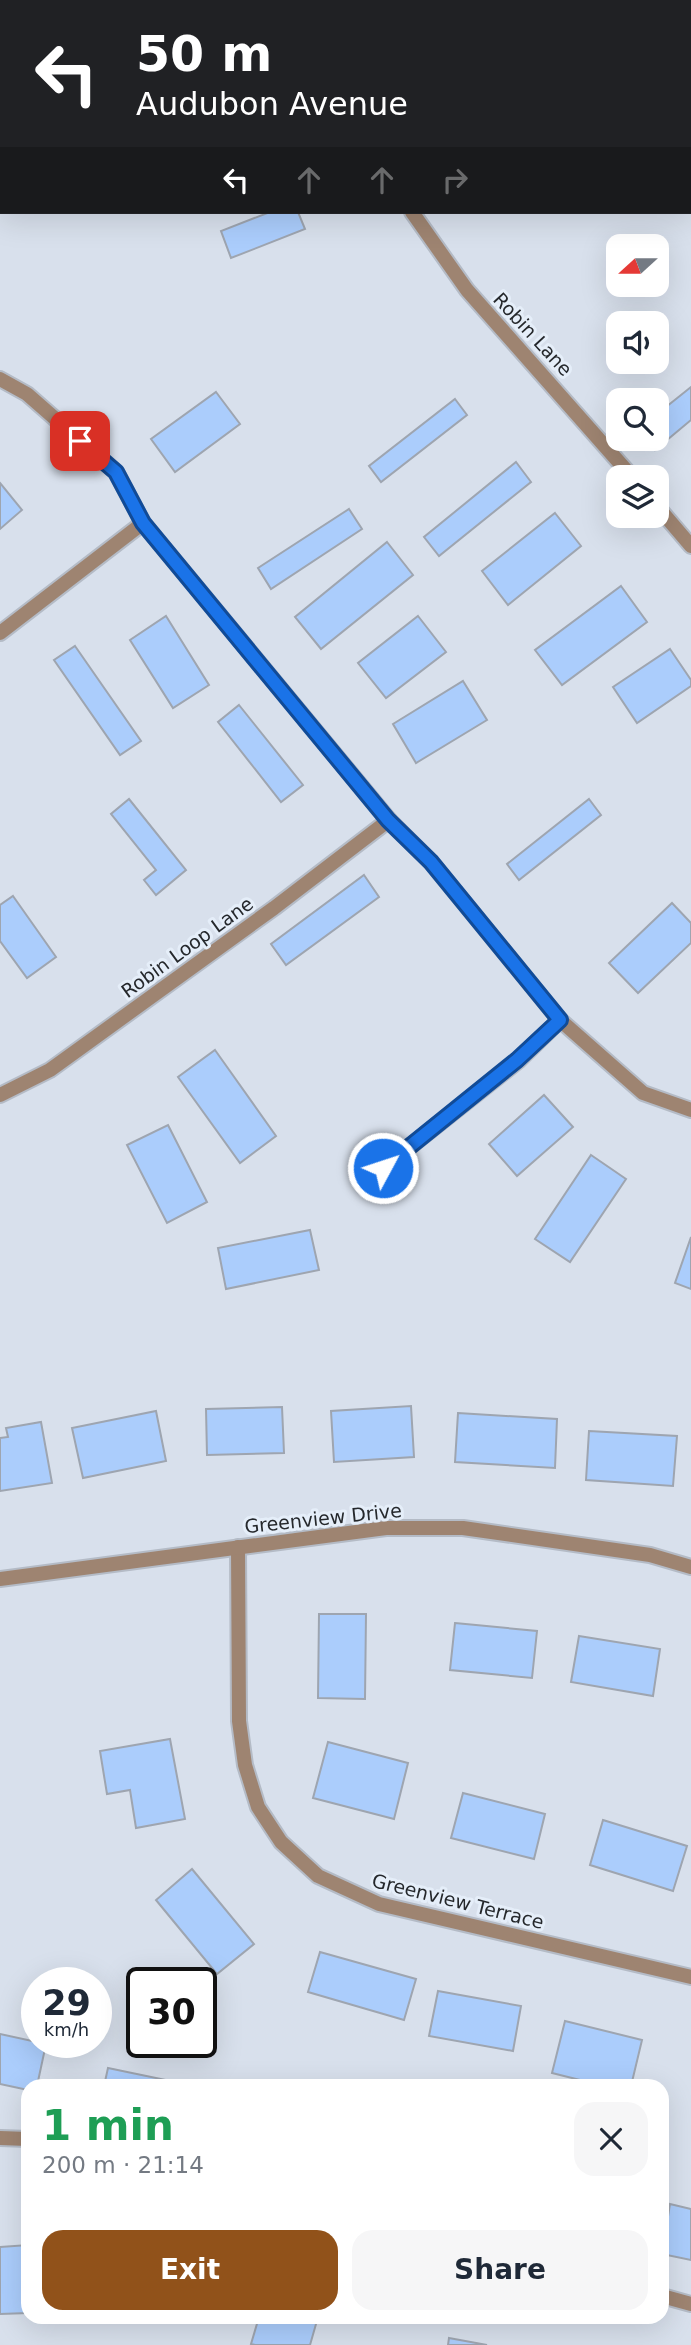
<!DOCTYPE html>
<meta charset="utf-8">
<style>
:root{--surface:#fff;--page:#f6f6f7;--text:#1f2937;--muted:#747a83;--accent:#91521a}
body{margin:0;font-family:"DejaVu Sans",sans-serif;background:var(--page);color:var(--text);height:100vh;display:flex;flex-direction:column;font-size:26px;white-space:nowrap}
*{box-sizing:border-box;margin:0}
p{font-size:23px;color:var(--muted)}
.icon{flex:none;width:38px;height:38px;fill:none;stroke:currentColor;stroke-width:2;stroke-linecap:round;stroke-linejoin:round}
.map{position:relative;flex:1;overflow:hidden}
.panel{position:absolute;left:21px;top:2079px;width:648px;height:245px;display:flex;flex-direction:column;background:var(--surface);border-radius:21px;box-shadow:0 7px 28px #0002}
.panel>*{flex:none}
.top-card{position:absolute;left:0px;top:0px;width:691px;height:214px;box-shadow:0 7px 28px #0002;background:#202124;color:#fff;overflow:hidden}
.needle{width:46px;rotate:249deg}
.buttons{position:absolute;left:606px;top:234px;display:grid;gap:14px}
.buttons a{display:grid;place-items:center;width:63px;height:63px;border-radius:14px;background:var(--surface);box-shadow:0 7px 28px #0002;font-size:35px}
.speed{position:absolute;left:21px;top:1967px;display:flex;gap:14px;font-size:35px;font-weight:700;text-align:center}
.speed>*{display:grid;place-content:center;width:91px;height:91px;border-radius:50%;background:var(--surface);box-shadow:0 7px 28px #0002;line-height:1}
.speed small{font-size:18px;font-weight:400}
.speed .limit{border:4px solid #111;border-radius:10px;background:#fff;color:#111}
.pin{position:absolute;display:grid;place-items:center;width:60px;height:60px;color:#fff;margin:-30px;border-radius:14px;box-shadow:0 4px 10px #0006}
.me{position:absolute;width:77px;margin:-38px;rotate:50deg;stroke-linejoin:round;filter:drop-shadow(0 0 5px #0008)}
.turn{display:flex;align-items:center;gap:24px;height:147px;padding:0 21px;font-size:32px}
.turn .icon{width:91px;height:91px;stroke-width:2.5}
.turn b{display:block;font-size:49px;line-height:60px}
.lanes{display:flex;align-items:center;height:66px;padding:0 21px;background:#0003;justify-content:center;gap:35px;direction:ltr}
.lanes .off{opacity:.35}
.round{display:grid;place-items:center;flex:none;width:74px;height:74px;border-radius:21px;background:var(--page)}
.headline{display:flex;align-items:center;justify-content:space-between;height:119px;padding:0 21px}
h1{font-size:42px;font-weight:800;line-height:52px;color:#1e9e55}
.action{display:flex;gap:14px;margin-top:auto;padding:14px 21px}
.action a{flex:1;height:80px;border-radius:21px;background:var(--accent);color:#fff;font-size:28px;font-weight:800;line-height:80px;text-align:center}
.action a+a{background:var(--page);color:var(--text)}
.map>svg:first-child{display:block}
.building{fill:#abcdfc;stroke:#9ea5b0;stroke-width:2}
.lines{fill:none;stroke-linecap:round;stroke-linejoin:round}
.street-casing{stroke:#b4bbc6;stroke-width:18}
.street{stroke:#9e8471;stroke-width:14}
.route-casing{stroke:#114b97;stroke-width:18}
.route{stroke:#1a73e8;stroke-width:12}
.labels{text-anchor:middle;stroke-width:6;stroke-linejoin:round;paint-order:stroke}
.street-label{font-size:19px;fill:#25282c;stroke:#e5eef9}
</style>
<div class="map">
<svg width="691" height="2345" viewBox="0 0 691 2345">
<rect width="100%" height="100%" fill="#d8e0ec"/>
<g class="building">
<polygon points="652,0 691,0 691,12 690,2"/>
<polygon points="270,212 298,212 305,229 231,258 221,231"/>
<polygon points="691,387 691,420 655,450 646,439 656,439 656,415"/>
<polygon points="216,392 240,424 175,472 151,439"/>
<polygon points="455,399 467,415 381,482 369,466"/>
<polygon points="516,462 531,482 439,556 424,537"/>
<polygon points="0,483 22,510 0,529"/>
<polygon points="349,509 362,529 271,589 258,568"/>
<polygon points="555,513 581,546 508,605 482,571"/>
<polygon points="387,542 413,575 321,649 295,617"/>
<polygon points="621,586 647,622 562,685 535,650"/>
<polygon points="166,616 209,685 173,708 130,640"/>
<polygon points="418,616 446,652 386,698 358,663"/>
<polygon points="75,646 141,741 120,755 54,660"/>
<polygon points="670,649 691,680 691,686 637,723 613,687"/>
<polygon points="463,681 487,720 416,763 393,724"/>
<polygon points="239,705 303,785 281,802 218,722"/>
<polygon points="129,799 186,870 156,895 144,880 156,870 111,814"/>
<polygon points="589,799 601,815 519,880 507,864"/>
<polygon points="364,875 379,897 286,965 271,944"/>
<polygon points="13,896 56,957 27,978 0,941 0,905"/>
<polygon points="672,903 691,923 691,943 638,993 609,963"/>
<polygon points="215,1050 276,1136 240,1163 178,1077"/>
<polygon points="544,1095 573,1127 517,1176 489,1144"/>
<polygon points="168,1125 207,1202 167,1223 127,1145"/>
<polygon points="591,1155 626,1179 570,1262 535,1239"/>
<polygon points="310,1230 319,1270 226,1289 218,1248"/>
<polygon points="691,1237 691,1289 675,1283"/>
<polygon points="411,1406 414,1457 334,1462 331,1411"/>
<polygon points="282,1407 284,1453 207,1455 206,1409"/>
<polygon points="156,1411 166,1461 83,1478 72,1428"/>
<polygon points="458,1413 557,1419 555,1468 455,1462"/>
<polygon points="41,1422 52,1483 0,1491 0,1438 8,1437 6,1428"/>
<polygon points="589,1431 677,1436 673,1486 586,1480"/>
<polygon points="319,1614 366,1614 365,1699 318,1698"/>
<polygon points="455,1623 537,1631 532,1678 450,1670"/>
<polygon points="579,1636 660,1649 653,1696 571,1682"/>
<polygon points="170,1739 185,1819 136,1828 130,1790 107,1794 100,1751"/>
<polygon points="328,1742 408,1763 394,1819 313,1798"/>
<polygon points="463,1793 545,1814 534,1859 451,1838"/>
<polygon points="603,1820 687,1846 673,1891 590,1865"/>
<polygon points="192,1869 254,1944 217,1974 156,1900"/>
<polygon points="320,1952 416,1979 404,2020 308,1992"/>
<polygon points="438,1991 521,2006 513,2051 429,2036"/>
<polygon points="565,2021 642,2040 631,2086 604,2086 552,2073"/>
<polygon points="0,2034 46,2044 37,2086 28,2086 28,2090 0,2084"/>
<polygon points="108,2068 180,2083 179,2086 104,2086"/>
<polygon points="670,2204 691,2209 691,2260 662,2254"/>
<polygon points="28,2245 28,2313 0,2314 0,2247"/>
<polygon points="259,2317 318,2317 310,2345 255,2345 251,2344"/>
<polygon points="449,2338 487,2345 448,2345"/>
</g>
<g class="lines">
<defs>
<g id="street">
<polyline points="366,0 367,2"/>
<polyline points="412,212 467,290 633,478"/>
<polyline points="0,379 27,394 116,472 143,523 389,820 431,862 560,1020 643,1093 691,1110"/>
<polyline points="656,505 691,546"/>
<polyline points="0,633 143,523"/>
<polyline points="0,1095 50,1070 274,908 389,820"/>
<polyline points="383,1168 518,1061 560,1020"/>
<polyline points="238,1547 239,1721 245,1765 258,1807 281,1842 318,1876 379,1904 691,1977"/>
<polyline points="0,1579 386,1528 463,1528 650,1555 691,1567"/>
<polyline points="0,2138 28,2139"/>
<polyline points="662,2296 691,2304"/>
</g>
</defs>
<use href="#street" class="street-casing"/>
<use href="#street" class="street"/>
</g>
<g class="lines">
<defs>
<polyline id="route" points="80,441 116,472 143,523 388,820 431,862 560,1020 517,1060 383,1168"/>
</defs>
<use href="#route" class="route-casing"/>
<use href="#route" class="route"/>
</g>
<g class="labels">
<g class="street-label">
<text transform="translate(533 334) rotate(47)" y="7">Robin Lane</text>
<text transform="translate(187 947) rotate(-36)" y="7">Robin Loop Lane</text>
<text transform="translate(323 1518) rotate(-6)" y="7">Greenview Drive</text>
<text transform="translate(458 1901) rotate(14)" y="7">Greenview Terrace</text>
</g>
</g>
</svg>
<div class="buttons">
<a><svg class="needle" viewBox="-14 -14 28 28"><path d="M0-13l5 13h-10z" fill="#e53935"/><path d="M0 13l5-13h-10z" fill="#747a83"/></svg></a>
<a><svg class="icon" aria-label="sound" viewBox="0 0 24 24"><path d="M4 9h4l5-4v14l-5-4H4zM17 9q2 3 0 6"/></svg></a>
<a><svg class="icon" aria-label="search" viewBox="0 0 24 24"><circle cx="10" cy="10" r="6"/><path d="M15 15l6 6"/></svg></a>
<a><svg class="icon" aria-label="layers" viewBox="0 0 24 24"><path d="M12 4l9 5-9 5-9-5zM3 14l9 5 9-5"/></svg></a>
</div>
<div class="speed"><div>29<small>km/h</small></div><div class="limit">30</div></div>
<div class="pin" style="left:80px;top:441px;background:#d93025"><svg class="icon" aria-label="arrive" viewBox="0 0 24 24"><path d="M6 21V4h12l-3 4 3 4H6"/></svg></div>
<svg class="me" style="left:383px;top:1168px" viewBox="-20 -20 40 40"><circle r="17" fill="#1a73e8" stroke="#fff" stroke-width="3"/><path d="M0-11L8 9 0 5-8 9z" fill="#fff"/></svg>
<div class="top-card">
<div class="turn"><svg class="icon" aria-label="left" viewBox="0 0 24 24"><path d="M17 20v-9H6M10 6l-5 5 5 5"/></svg><div><b>50 m</b>Audubon Avenue</div></div>
<div class="lanes"><svg class="icon" aria-label="left" viewBox="0 0 24 24"><path d="M17 20v-9H6M10 6l-5 5 5 5"/></svg><svg class="icon off" aria-label="ahead" viewBox="0 0 24 24"><path d="M12 20V5M6 11l6-6 6 6"/></svg><svg class="icon off" aria-label="ahead" viewBox="0 0 24 24"><path d="M12 20V5M6 11l6-6 6 6"/></svg><svg class="icon off" aria-label="right" viewBox="0 0 24 24"><path d="M7 20v-9h11M14 6l5 5-5 5"/></svg></div>
</div>
<section class="panel">
<div class="headline"><div><h1>1 min</h1><p>200 m · 21:14</p></div><a class="round"><svg class="icon" aria-label="close" viewBox="0 0 24 24"><path d="M6 6l12 12M18 6L6 18"/></svg></a></div>
<div class="action"><a>Exit</a><a>Share</a></div>
</section>
</div>
